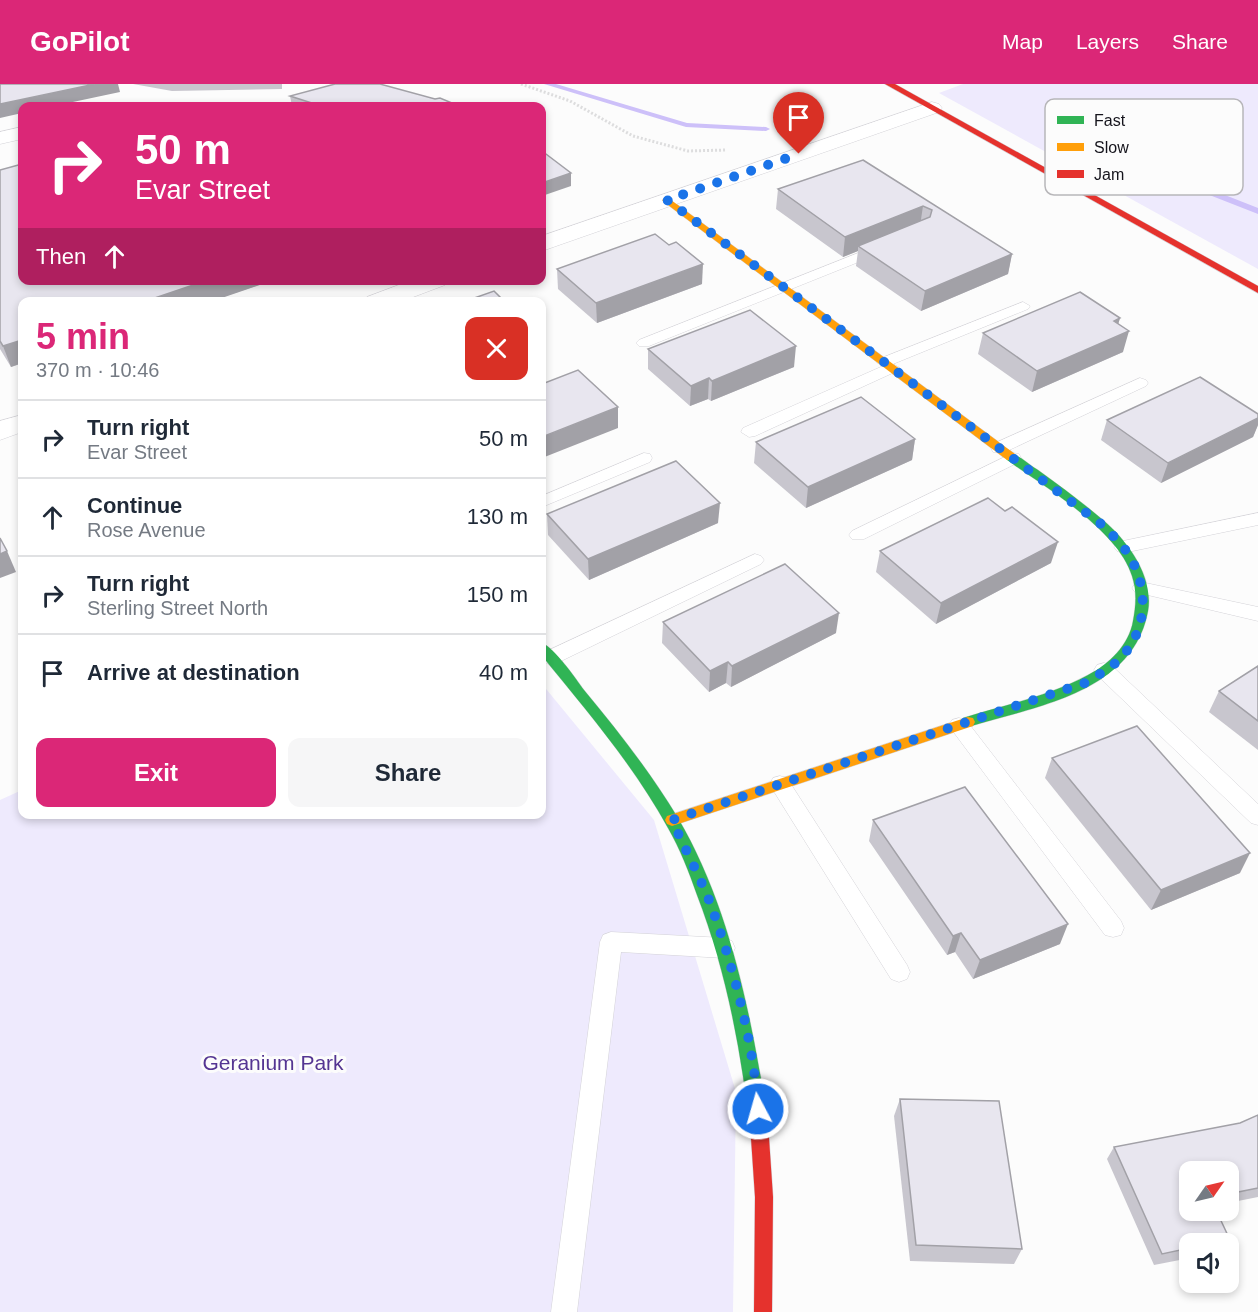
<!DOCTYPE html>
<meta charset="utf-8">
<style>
:root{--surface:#fff;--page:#f6f6f7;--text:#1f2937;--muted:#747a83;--line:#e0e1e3;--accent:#db2777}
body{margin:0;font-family:Helvetica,sans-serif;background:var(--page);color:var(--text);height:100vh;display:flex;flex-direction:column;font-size:22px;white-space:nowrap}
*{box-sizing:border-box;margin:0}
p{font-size:20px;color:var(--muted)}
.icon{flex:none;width:33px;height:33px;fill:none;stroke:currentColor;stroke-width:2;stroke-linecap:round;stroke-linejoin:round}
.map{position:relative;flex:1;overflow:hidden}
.sheet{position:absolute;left:18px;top:213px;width:528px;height:522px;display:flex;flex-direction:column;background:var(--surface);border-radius:12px;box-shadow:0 3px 9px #0003}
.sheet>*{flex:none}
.guide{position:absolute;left:18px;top:18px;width:528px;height:183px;border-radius:12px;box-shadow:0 3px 9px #0003;background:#db2777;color:#fff;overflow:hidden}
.needle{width:39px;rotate:56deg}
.controls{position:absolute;left:1179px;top:1077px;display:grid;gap:12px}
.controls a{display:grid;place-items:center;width:60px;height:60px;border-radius:12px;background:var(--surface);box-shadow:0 3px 9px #0003;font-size:30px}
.pin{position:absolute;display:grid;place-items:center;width:51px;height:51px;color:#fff;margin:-62px -26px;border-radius:50% 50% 50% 0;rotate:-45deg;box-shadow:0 0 6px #0007}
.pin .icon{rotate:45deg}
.me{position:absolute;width:66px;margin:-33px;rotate:354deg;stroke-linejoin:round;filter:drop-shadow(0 0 4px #0008)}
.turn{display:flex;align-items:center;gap:21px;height:126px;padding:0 18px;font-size:27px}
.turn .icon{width:78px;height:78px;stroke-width:2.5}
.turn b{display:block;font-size:42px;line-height:51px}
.then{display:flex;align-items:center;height:57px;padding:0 18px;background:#0003;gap:12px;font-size:22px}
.round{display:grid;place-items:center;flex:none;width:63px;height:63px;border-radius:12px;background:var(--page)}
.headline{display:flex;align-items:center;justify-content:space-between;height:102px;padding:0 18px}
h1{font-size:36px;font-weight:700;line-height:45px;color:var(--accent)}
.button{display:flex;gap:12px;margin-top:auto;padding:12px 18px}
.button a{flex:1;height:69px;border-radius:12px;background:var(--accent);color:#fff;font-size:24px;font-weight:700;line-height:69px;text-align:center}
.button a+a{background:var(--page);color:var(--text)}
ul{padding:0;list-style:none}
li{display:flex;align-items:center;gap:18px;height:78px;padding:0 18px;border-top:2px solid var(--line)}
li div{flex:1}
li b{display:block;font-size:22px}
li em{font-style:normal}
header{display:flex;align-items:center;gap:36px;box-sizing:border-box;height:84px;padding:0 30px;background:var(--accent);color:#fff}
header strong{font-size:28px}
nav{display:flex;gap:33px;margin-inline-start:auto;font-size:21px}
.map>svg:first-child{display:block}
.green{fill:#eeeafd}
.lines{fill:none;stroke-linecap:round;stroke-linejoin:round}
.stream{fill:#cdc0f9;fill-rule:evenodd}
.lane-casing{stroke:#d4d3d8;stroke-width:1}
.street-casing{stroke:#d4d3d8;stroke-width:1}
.fast-casing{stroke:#d4d3d8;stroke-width:1}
.slow-casing{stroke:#d4d3d8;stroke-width:1}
.jam-casing{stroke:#d4d3d8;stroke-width:1}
.path{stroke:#ddddde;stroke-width:3;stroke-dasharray:2 2;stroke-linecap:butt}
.lane{fill:#fff;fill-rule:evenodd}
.street{fill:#fff;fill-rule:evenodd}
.fast{fill:#30b455;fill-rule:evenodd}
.slow{fill:#ff9f0a;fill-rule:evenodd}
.jam{fill:#e5322d;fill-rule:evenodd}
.wall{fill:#c8c6ce}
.shaded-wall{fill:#a2a1a7}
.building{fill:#e8e6ef;stroke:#a2a1a7;stroke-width:1.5}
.route{stroke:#1a73e8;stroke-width:10;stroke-dasharray:0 18}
.labels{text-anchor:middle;stroke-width:6;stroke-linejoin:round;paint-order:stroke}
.near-park-label{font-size:21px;fill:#543592;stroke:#fcfcfc}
.key{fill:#fcfcfc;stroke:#b7b6b9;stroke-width:1.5}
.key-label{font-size:16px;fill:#15141c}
</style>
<header>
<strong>GoPilot</strong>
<nav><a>Map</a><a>Layers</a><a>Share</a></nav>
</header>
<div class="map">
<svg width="1258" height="1228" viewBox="0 0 1258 1228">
<rect width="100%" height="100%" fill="#fcfcfc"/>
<g class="green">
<polygon points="963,0 1258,0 1258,185 939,9"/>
<polygon points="542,600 654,736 736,1008 733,1228 0,1228 0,716 22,706 22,730 542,730"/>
</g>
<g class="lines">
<g class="stream">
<polygon points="544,0 556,0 687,39 766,43 770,45 766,47 686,43"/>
<polygon points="1097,63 1103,63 1258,124 1258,130 1097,67"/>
</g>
<defs>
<g id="lane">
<polygon points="881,160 888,164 886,167 649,262 639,262 636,259 639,256"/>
<polygon points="1023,218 1030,222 1028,225 893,280 900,284 897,287 755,352 749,353 741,348 743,344 883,282 876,278 879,275"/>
<polygon points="1140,294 1146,296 1148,299 1146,302 1005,368 993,368 991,364 993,360"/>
<polygon points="644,369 650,370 652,374 650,378 542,423 542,412"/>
<polygon points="1013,369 1019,370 1021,374 1019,378 864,455 852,455 849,451 852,447"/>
<polygon points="1258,429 1258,441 1123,469 1117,467 1114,463 1117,459 1123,457"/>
<polygon points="755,470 761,472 764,476 761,480 557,579 550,581 542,576 543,569"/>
<polygon points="1141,498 1258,523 1258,537 1135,508 1132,504 1135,500"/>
<polygon points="1104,579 1111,581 1258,720 1258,741 1251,739 1097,591 1094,586 1097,581"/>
<polygon points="959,634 966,636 1121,837 1124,844 1121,851 1113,853 1105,851 952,646 949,641 952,636"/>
<polygon points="780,692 787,694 907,881 910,888 907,895 899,898 891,895 773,706 770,700 773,694"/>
<polygon points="611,848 724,854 732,857 735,864 732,871 724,874 621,868 577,1228 551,1228 600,858 603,851"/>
</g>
<g id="street">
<polygon points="932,18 939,20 942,24 939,28 542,167 542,152"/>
<polygon points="22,43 22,55 0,60 0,48"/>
<polygon points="412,196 448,196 445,201 400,218 364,218 367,213"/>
<polygon points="22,331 22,348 0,356 0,337"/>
</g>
<g id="fast">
<path d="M1011,369C1021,372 1029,381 1038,386C1060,402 1082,418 1103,436C1128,457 1154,493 1148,527C1133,609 1036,622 968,643L963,642L961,638L963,634C1005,621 1049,612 1088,591C1109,580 1129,561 1133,537C1136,521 1137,508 1132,492C1118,446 1045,403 1007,376L1005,373Z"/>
<path d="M542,559C554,563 576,595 584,606C618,647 651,689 678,734C722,809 744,899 759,984C762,1001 773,1045 766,1060L760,1062L754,1060L751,1054C742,971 727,889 697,811C689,788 680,765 668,744C634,682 587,627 542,572Z"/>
</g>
<g id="slow">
<polygon points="667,113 1015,370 1015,376 1007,376 664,118 662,116"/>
<polygon points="968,633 973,634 975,638 973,642 672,742 667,740 665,736 667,732"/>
</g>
<g id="jam">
<polygon points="885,0 895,0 1258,202 1258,209"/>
<polygon points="760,1046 766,1048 769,1054 773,1113 772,1228 754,1228 755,1113 751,1054 754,1048"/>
</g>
</defs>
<use href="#lane" class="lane-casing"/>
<use href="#street" class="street-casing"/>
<use href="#fast" class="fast-casing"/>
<use href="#slow" class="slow-casing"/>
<use href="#jam" class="jam-casing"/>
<polyline class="path" points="521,0 570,17 633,52 688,67 726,66"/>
<use href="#lane" class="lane"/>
<use href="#street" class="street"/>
<use href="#fast" class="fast"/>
<use href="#slow" class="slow"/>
<use href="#jam" class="jam"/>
</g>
<g class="wall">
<polygon points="133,0 282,0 282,5 172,7"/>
<polygon points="290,12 455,21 459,22 292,22"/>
<polygon points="863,76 1012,170 1008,190 921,227 856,182 858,167 843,173 776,125 778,105"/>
<polygon points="0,86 22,196 274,196 11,283 0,265"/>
<polygon points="557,185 702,200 597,239 558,205"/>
<polygon points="1120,234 1118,240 1123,268 1032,308 978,270 983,249"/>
<polygon points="648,265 794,283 711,317 708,315 690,322 648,285"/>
<polygon points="1258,330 1258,341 1253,353 1161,399 1101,356 1107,336"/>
<polygon points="915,355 912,376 806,424 754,379 756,358"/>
<polygon points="547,430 718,439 589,496 548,451"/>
<polygon points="880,467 1051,479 936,540 876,488"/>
<polygon points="663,538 836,549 731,603 726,599 709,608 662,559"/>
<polygon points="1258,582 1258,666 1209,628 1219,607"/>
<polygon points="1052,674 1240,789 1151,826 1045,694"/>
<polygon points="873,736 1060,860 973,895 955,868 947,871 869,757"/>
<polygon points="900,1015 1022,1165 1014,1180 910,1177 894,1032"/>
<polygon points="1258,1031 1258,1113 1228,1119 1228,1088 1190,1088 1230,1156 1227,1160 1190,1160 1190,1174 1154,1181 1107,1075 1114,1063 1240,1039"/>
</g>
<g class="shaded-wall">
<polygon points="95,0 118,0 120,8 54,22 22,22 22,29 0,34 0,20"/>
<polygon points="571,89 571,102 542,112 542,99"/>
<polygon points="923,122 920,142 858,162 858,167 843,173 845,153"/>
<polygon points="1012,170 1008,190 921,227 925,207"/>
<polygon points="703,180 702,200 597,239 596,219"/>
<polygon points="208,196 274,196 210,218 143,218"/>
<polygon points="1120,234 1114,254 1129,247 1123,268 1032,308 1037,287 1114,237"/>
<polygon points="22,256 22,279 11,283 3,262"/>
<polygon points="796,262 794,283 711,317 712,297"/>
<polygon points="709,294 708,315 690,322 691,302"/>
<polygon points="618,323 618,344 542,374 542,353"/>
<polygon points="1258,334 1258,341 1253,353 1161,399 1168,379"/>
<polygon points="915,355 912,376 806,424 808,403"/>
<polygon points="720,419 718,439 589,496 588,475"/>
<polygon points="1058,458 1051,479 936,540 941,519"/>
<polygon points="7,467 16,488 0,494 0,470"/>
<polygon points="839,529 836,549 731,603 732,582"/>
<polygon points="728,578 726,599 709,608 710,587"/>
<polygon points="1250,769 1240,789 1151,826 1161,806"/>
<polygon points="1068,840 1060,860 973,895 980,876"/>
<polygon points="961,849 955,868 947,871 953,852"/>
</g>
<g class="building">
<polygon points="0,0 95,0 0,20"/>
<polygon points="335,0 380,0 435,15 440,14 459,22 321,22 290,12"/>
<polygon points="542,67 571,89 542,99"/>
<polygon points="863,76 1012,170 925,207 858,162 930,133 932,126 923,122 845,153 778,105"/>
<polygon points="22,80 22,196 208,196 143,218 22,218 22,256 3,262 0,257 0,86"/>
<polygon points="655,150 669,161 676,158 703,180 596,219 557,185"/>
<polygon points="494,207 505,218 463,218"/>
<polygon points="1080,208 1120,234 1114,237 1129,247 1037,287 983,249"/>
<polygon points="750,226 796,262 712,297 709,294 691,302 648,265"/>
<polygon points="578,286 618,323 542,353 542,300"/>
<polygon points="1200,293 1258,330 1258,334 1168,379 1107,336"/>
<polygon points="861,313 915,355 808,403 756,358"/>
<polygon points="676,377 720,419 588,475 547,430"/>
<polygon points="988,414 1005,427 1012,423 1058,458 941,519 880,467"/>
<polygon points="0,454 7,467 0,470"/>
<polygon points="785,480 839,529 732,582 728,578 710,587 663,538"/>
<polygon points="1258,582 1258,637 1219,607"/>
<polygon points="1137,642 1250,769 1161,806 1052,674"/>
<polygon points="965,703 1068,840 980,876 961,849 953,852 873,736"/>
<polygon points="900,1015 999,1017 1022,1165 916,1161"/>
<polygon points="1258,1031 1258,1104 1228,1110 1228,1088 1190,1088 1190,1126 1216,1126 1230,1156 1213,1160 1190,1160 1190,1164 1162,1170 1114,1063 1240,1039"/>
</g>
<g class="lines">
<path class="route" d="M758,1025C754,960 732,877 709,816C698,789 684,763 672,736L1085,599C1094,593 1105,588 1113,581C1150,551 1151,500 1124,464C1117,455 1108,447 1101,440L667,116L799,70"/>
</g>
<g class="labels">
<g class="near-park-label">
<text x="273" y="986">Geranium Park</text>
</g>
</g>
<rect x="1045" y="15" width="198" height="96" rx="9" class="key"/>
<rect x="1057" y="32" width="27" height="8" fill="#30b455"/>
<rect x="1057" y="59" width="27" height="8" fill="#ff9f0a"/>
<rect x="1057" y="86" width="27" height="8" fill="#e5322d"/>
<g class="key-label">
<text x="1094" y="42">Fast</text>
<text x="1094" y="69">Slow</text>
<text x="1094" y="96">Jam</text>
</g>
</svg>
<div class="controls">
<a><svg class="needle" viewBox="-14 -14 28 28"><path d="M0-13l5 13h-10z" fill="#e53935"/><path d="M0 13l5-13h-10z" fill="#747a83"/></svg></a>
<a><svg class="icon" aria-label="sound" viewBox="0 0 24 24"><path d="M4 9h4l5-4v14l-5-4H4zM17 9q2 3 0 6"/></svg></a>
</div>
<div class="pin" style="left:799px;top:70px;background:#d93025"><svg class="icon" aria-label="arrive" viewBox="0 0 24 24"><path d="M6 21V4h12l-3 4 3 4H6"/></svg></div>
<svg class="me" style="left:758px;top:1025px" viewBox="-20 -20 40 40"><circle r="17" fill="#1a73e8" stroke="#fff" stroke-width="3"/><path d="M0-11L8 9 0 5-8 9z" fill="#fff"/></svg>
<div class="guide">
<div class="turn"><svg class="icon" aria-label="right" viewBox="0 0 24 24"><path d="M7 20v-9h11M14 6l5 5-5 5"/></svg><div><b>50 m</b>Evar Street</div></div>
<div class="then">Then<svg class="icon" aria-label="ahead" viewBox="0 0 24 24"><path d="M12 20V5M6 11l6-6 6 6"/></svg></div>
</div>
<section class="sheet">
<div class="headline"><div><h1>5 min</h1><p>370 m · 10:46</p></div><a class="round" style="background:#d93025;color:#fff"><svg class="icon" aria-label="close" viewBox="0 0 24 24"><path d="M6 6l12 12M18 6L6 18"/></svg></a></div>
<ul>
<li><svg class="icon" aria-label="right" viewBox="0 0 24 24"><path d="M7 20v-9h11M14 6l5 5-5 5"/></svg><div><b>Turn right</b><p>Evar Street</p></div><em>50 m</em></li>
<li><svg class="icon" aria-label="ahead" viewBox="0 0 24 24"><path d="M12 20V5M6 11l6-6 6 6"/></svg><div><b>Continue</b><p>Rose Avenue</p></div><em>130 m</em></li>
<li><svg class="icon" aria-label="right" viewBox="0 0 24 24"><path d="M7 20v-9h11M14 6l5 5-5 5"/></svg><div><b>Turn right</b><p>Sterling Street North</p></div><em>150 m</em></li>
<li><svg class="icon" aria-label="arrive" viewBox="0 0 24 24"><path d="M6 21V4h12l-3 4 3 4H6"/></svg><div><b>Arrive at destination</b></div><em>40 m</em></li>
</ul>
<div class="button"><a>Exit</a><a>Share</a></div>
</section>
</div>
